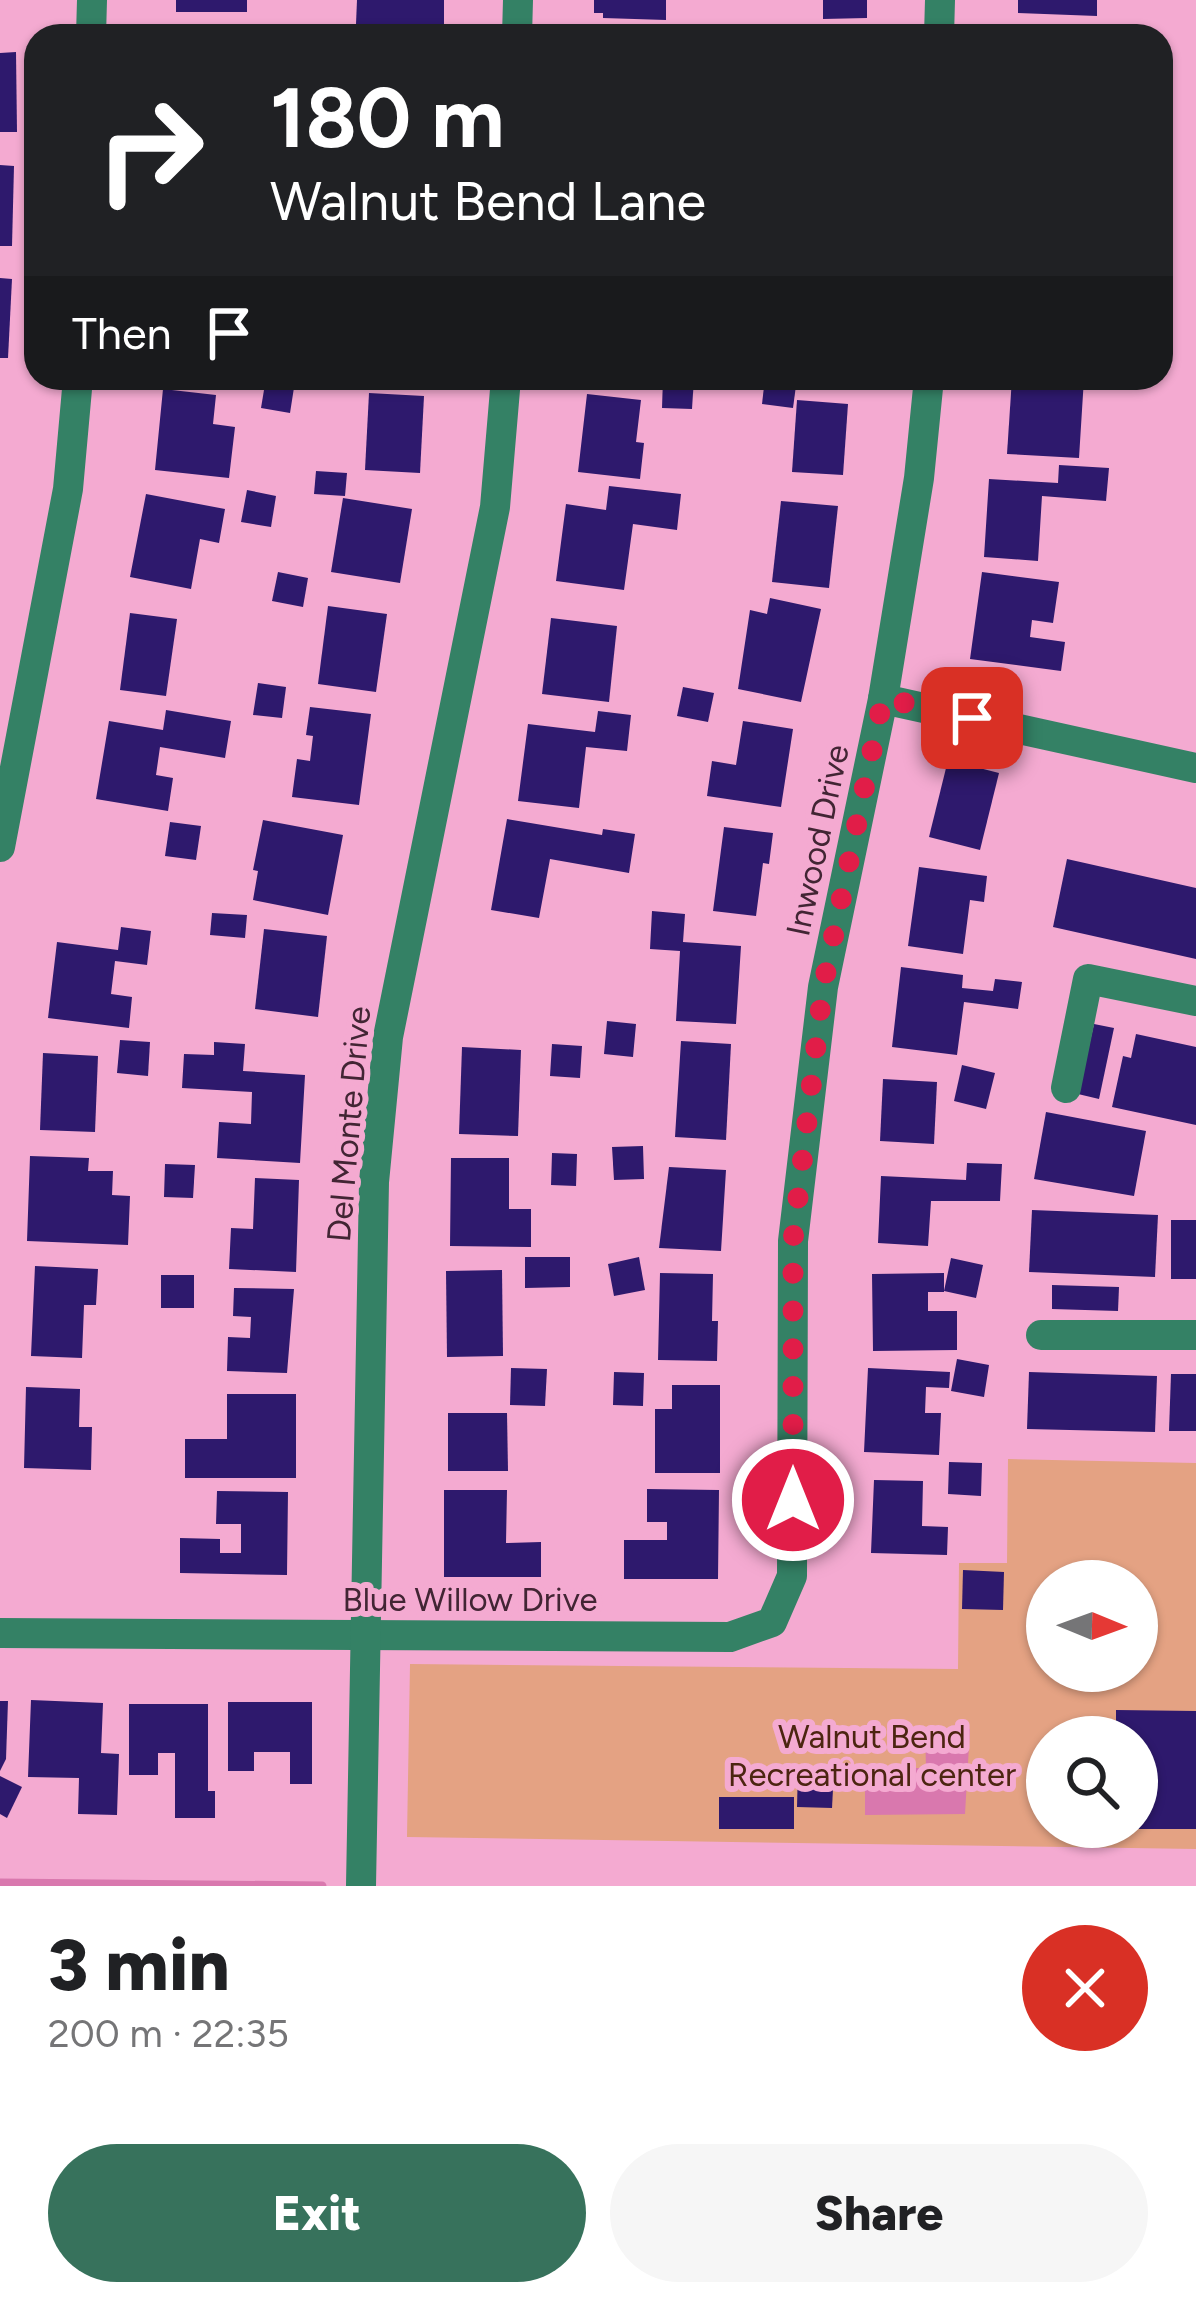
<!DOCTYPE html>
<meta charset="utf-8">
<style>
:root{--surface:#fff;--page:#f6f6f6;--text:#202124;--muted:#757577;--accent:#37725c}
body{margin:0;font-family:Figtree,sans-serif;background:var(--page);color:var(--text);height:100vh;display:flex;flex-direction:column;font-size:45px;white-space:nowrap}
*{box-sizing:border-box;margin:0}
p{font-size:39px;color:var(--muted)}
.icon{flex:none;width:66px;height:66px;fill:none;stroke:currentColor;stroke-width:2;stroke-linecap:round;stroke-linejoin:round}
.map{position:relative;height:1886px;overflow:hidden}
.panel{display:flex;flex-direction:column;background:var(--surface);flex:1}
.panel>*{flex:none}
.banner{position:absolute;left:24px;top:24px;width:1149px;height:366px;border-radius:36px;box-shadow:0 3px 9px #0004;background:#202124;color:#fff;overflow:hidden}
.needle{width:78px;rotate:91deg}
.buttons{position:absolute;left:1026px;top:1560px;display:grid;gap:24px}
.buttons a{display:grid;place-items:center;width:132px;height:132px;border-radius:50%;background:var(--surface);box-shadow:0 3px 9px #0004;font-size:60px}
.pin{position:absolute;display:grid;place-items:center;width:102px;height:102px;color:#fff;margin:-51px;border-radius:24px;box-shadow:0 6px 18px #0006}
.me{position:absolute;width:132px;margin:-66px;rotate:0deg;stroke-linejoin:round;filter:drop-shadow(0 0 9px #0008)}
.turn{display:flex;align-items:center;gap:42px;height:252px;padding:0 48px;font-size:54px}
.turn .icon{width:156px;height:156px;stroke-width:2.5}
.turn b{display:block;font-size:84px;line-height:102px}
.then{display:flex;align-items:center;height:114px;padding:0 48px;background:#0003;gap:24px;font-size:45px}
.round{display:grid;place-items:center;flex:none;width:126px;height:126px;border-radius:63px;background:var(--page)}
.headline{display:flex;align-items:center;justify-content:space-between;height:204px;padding:0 48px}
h1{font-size:72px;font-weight:800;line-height:90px}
.action{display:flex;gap:24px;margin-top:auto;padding:24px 48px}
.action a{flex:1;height:138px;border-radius:72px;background:var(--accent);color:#fff;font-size:48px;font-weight:800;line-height:138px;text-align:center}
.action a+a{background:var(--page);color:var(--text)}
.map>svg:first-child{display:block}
.green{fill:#e4a283;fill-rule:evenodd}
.water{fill:#d978ae}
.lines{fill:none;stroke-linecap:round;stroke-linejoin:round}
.stream{stroke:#d978ae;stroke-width:9}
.building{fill:#2e196d}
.minor{stroke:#348165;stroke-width:30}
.route{stroke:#e11d48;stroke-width:21;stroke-dasharray:0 37.8}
.labels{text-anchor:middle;stroke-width:12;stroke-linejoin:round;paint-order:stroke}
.street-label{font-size:33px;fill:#422534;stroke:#f4aad1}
.park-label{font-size:33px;fill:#4c2511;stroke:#f4aad1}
</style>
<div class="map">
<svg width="1196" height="1886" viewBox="0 0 1196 1886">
<rect width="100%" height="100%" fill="#f4aad1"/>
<path class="green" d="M1008,1459L1196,1463V1849L407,1837L410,1664L958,1669L959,1563H1007ZM1047,1581H1137V1671H1047ZM1047,1737H1137V1827H1047Z"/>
<polygon class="water" points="925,1728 970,1729 965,1814 865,1815 865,1768 926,1768"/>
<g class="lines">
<polyline class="stream" points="0,1883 322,1886"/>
</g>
<g class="building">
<rect x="176" y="0" width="71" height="12"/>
<polygon points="357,0 444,0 444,26 356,24"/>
<polygon points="594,0 666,0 666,20 603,18 603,13 594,13"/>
<polygon points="823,0 867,0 867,18 823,19"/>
<polygon points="1018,0 1097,0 1097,16 1018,13"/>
<polygon points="16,52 17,132 0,132 0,53"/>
<polygon points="0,165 14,166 12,246 0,246"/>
<polygon points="0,278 12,279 8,358 0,358"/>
<polygon points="266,378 295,381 290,413 261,408"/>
<polygon points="663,378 694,378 692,409 662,408"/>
<polygon points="765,378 797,378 793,408 762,404"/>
<polygon points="1012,378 1084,378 1079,458 1007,454"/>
<polygon points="163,389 216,395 213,424 235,427 229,478 155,470"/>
<polygon points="369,393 424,396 420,473 365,470"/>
<polygon points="587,394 641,400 636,442 644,443 640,479 578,472"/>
<polygon points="797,400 848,404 843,475 792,472"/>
<polygon points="1059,465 1109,468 1106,501 1042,496 1038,561 984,557 989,479 1058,483"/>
<polygon points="316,471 347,473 345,496 314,494"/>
<polygon points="609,486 681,494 677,530 633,524 624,590 556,581 566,504 606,510"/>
<polygon points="247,490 276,496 271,527 241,522"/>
<polygon points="146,494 225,509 219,543 200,539 191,589 130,577"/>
<polygon points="343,498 412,509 400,583 331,572"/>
<polygon points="781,501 838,506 829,588 772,582"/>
<polygon points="278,572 308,578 303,607 272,601"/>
<polygon points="982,572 1059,582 1053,623 1032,620 1030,637 1065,642 1061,671 970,659"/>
<polygon points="770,598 821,609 801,702 738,689 750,610 767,614"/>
<polygon points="328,606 387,614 376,692 318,684"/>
<polygon points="130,613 177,619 166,696 120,690"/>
<polygon points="551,618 617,626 609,702 542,694"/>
<polygon points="258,683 286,687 282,718 253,715"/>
<polygon points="683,687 714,693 708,722 677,716"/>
<polygon points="310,707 371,714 359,805 292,797 297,759 310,761 313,736 306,735"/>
<polygon points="166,710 231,721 225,758 160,747 156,775 173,778 168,811 96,799 109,721 163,730"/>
<polygon points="598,711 631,715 627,751 586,747 579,808 518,801 528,724 595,732"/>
<polygon points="743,721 793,729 781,807 707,796 712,761 736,765"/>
<polygon points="948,760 999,773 980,850 929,837"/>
<polygon points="507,819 602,835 603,829 635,834 629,873 550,859 539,918 491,910"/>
<polygon points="263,820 343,835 328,915 253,900 258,871 253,870"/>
<polygon points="170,822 201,826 196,860 165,856"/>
<polygon points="724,827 773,833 769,864 763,863 756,916 713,911"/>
<polygon points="1067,859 1196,888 1196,959 1053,927"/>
<polygon points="919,867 987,876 984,902 970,900 963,954 908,946"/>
<polygon points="652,911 685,914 683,942 741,946 736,1024 676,1021 680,951 650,949"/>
<polygon points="212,913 247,915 245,938 210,935"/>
<polygon points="121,927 151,931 147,965 115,961 111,994 132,997 129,1028 48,1018 57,942 118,950"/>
<polygon points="264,929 327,936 318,1017 255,1009"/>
<polygon points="901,967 963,975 962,988 993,991 995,979 1022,982 1018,1009 964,1002 957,1055 892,1047"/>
<polygon points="607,1021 636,1024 633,1057 604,1054"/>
<polygon points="1094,1024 1114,1028 1099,1099 1078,1094"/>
<polygon points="1136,1034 1196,1047 1196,1125 1112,1107 1123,1056 1131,1058"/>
<polygon points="120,1040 150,1042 148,1076 117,1073"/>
<polygon points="681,1041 731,1044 726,1140 675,1137"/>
<polygon points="214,1042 245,1044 243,1071 305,1075 300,1163 217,1158 219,1122 251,1124 252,1092 182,1088 184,1054 214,1055"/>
<polygon points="552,1044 582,1046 580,1078 550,1076"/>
<polygon points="462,1047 521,1050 518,1136 459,1134"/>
<polygon points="43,1053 98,1056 95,1132 40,1130"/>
<polygon points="962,1065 995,1073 986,1109 954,1101"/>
<polygon points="883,1079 937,1082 934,1144 880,1141"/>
<polygon points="1046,1112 1146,1131 1134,1196 1034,1179"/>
<polygon points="643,1146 644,1179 614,1180 612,1147"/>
<polygon points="552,1153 577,1154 576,1186 551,1185"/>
<polygon points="30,1156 89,1158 88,1171 113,1171 112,1195 130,1196 128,1245 27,1241"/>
<polygon points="451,1158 509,1158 509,1209 531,1209 531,1247 450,1246"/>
<polygon points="967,1163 1002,1164 1000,1201 931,1201 928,1246 878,1243 881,1176 966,1180"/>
<polygon points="165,1164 195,1165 193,1198 164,1197"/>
<polygon points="669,1167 726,1170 721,1251 659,1248"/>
<polygon points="255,1178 299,1180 296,1272 229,1269 231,1228 253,1229"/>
<polygon points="1032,1210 1158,1215 1155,1277 1029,1272"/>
<rect x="1171" y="1220" width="25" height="59"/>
<polygon points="525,1257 570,1257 570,1287 525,1288"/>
<polygon points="639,1257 645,1290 614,1296 608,1264"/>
<polygon points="951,1258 983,1265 976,1298 944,1291"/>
<polygon points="35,1266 98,1269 96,1305 84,1305 82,1358 31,1356"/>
<polygon points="502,1270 503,1356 447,1357 446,1271"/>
<polygon points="660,1273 713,1274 712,1321 718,1321 717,1361 658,1360"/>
<polygon points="944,1273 944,1292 928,1292 928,1311 957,1311 957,1350 873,1351 872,1274"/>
<rect x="161" y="1275" width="33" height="33"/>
<polygon points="1052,1285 1119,1287 1118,1311 1052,1309"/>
<polygon points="234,1288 294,1289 287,1373 227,1371 228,1337 250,1338 251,1317 233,1316"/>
<polygon points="957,1359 989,1365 984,1397 951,1391"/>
<polygon points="511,1368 547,1369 545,1406 510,1405"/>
<polygon points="868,1368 950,1372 949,1388 926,1387 925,1413 941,1413 939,1455 864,1452"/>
<polygon points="614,1372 644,1373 643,1406 613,1405"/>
<polygon points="1029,1372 1157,1376 1155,1432 1027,1429"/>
<polygon points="1171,1374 1196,1374 1196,1431 1169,1431"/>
<polygon points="672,1385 720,1385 720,1473 655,1473 655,1409 672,1409"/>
<polygon points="26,1387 80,1389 79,1427 92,1427 91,1470 24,1468"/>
<polygon points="227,1394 296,1394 296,1478 185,1478 185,1439 227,1439"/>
<polygon points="448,1413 507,1413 508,1471 448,1471"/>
<polygon points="949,1462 982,1463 981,1496 948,1494"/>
<polygon points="874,1480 923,1481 922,1526 948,1527 947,1555 871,1553"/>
<polygon points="647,1489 719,1490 718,1579 624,1579 624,1540 667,1540 667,1522 647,1522"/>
<polygon points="444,1490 507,1490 506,1543 541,1542 541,1577 444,1577"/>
<polygon points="217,1491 288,1492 287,1575 180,1573 180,1538 220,1539 220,1553 241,1553 241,1524 216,1524"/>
<polygon points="963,1570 1004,1572 1003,1610 962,1609"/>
<polygon points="31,1700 103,1703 101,1753 119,1754 117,1815 78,1814 79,1778 28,1777"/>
<polygon points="0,1701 8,1701 6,1759 0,1771"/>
<polygon points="228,1702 312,1702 312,1784 290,1784 290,1752 254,1752 254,1771 228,1771"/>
<polygon points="129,1704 208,1704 208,1791 215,1791 215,1818 175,1818 175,1753 158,1753 158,1775 129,1775"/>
<polygon points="1116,1710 1196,1711 1196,1829 1137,1829 1137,1737 1116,1737"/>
<polygon points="798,1768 834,1770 832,1808 797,1807"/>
<polygon points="0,1776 22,1787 7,1818 0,1814"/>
<rect x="719" y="1797" width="75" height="32"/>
</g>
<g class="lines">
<g class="minor">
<polyline points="91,36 92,0"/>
<polyline points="517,36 518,0"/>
<polyline points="939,36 940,0"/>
<polyline points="883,699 1196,768"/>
<polyline points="0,847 68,489 78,378"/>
<polyline points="1066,1088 1088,979 1196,1001"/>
<polyline points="1041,1335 1196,1335"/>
<polyline points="0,1633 730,1637 772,1622 792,1576 793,1241 823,987 883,699 919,478 929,378"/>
<polyline points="361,1886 374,1182 388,1037 495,507 506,378"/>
</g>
</g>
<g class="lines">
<polyline class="route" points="793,1500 793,1240 823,987 883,698 972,718"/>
</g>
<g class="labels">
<g class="street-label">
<text transform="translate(817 840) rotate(-78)" y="12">Inwood Drive</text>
<text transform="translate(348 1124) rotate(-85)" y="12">Del Monte Drive</text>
<text x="470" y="1611">Blue Willow Drive</text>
</g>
<g class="park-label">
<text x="872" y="1748">Walnut Bend<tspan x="872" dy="38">Recreational center</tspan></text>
</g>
</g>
</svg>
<div class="buttons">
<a><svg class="needle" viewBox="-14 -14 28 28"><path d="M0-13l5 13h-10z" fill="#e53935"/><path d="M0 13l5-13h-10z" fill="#757577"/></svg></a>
<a><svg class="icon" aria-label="search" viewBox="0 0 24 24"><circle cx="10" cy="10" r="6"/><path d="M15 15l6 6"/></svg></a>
</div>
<div class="pin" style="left:972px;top:718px;background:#d93025"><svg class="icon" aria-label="arrive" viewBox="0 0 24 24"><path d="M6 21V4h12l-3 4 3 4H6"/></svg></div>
<svg class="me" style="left:793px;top:1500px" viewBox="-20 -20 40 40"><circle r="17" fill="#e11d48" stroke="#fff" stroke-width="3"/><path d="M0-11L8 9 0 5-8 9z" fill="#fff"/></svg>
<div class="banner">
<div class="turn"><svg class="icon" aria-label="right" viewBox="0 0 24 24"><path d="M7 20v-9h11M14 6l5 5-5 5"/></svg><div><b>180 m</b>Walnut Bend Lane</div></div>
<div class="then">Then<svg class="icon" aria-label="arrive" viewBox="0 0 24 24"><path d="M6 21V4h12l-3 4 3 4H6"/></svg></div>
</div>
</div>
<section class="panel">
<div class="headline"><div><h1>3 min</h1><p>200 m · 22:35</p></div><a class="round" style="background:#d93025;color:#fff"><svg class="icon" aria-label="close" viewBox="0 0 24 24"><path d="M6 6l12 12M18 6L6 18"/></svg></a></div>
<div class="action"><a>Exit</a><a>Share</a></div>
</section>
